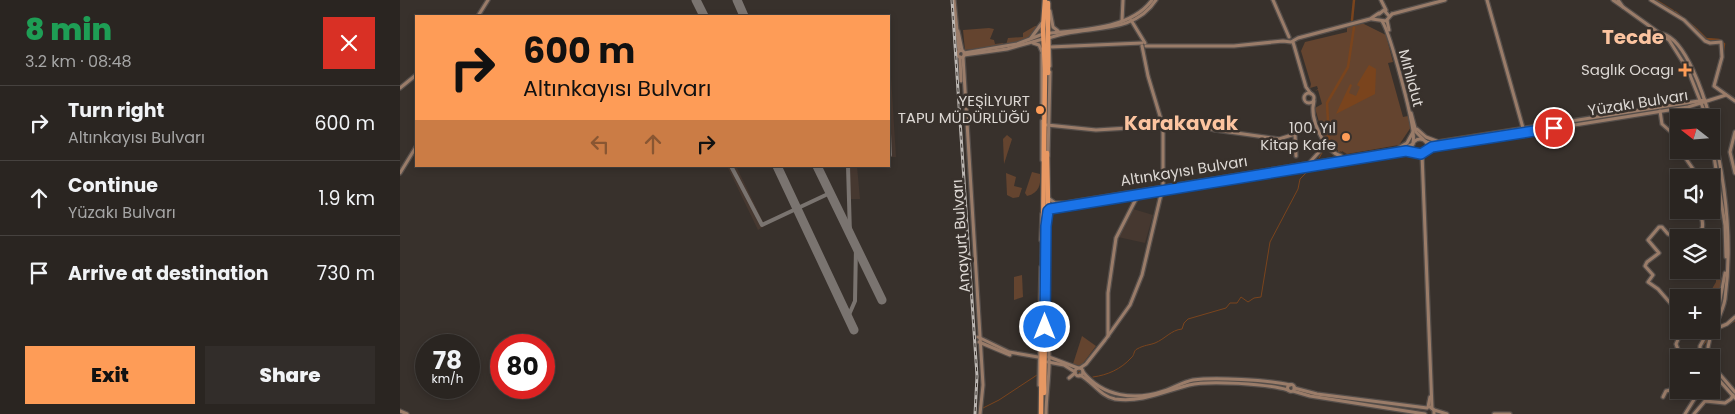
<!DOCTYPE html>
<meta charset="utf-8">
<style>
:root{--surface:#2a2521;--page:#322d2a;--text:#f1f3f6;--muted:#a5a5a5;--line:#46423f;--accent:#fe9c57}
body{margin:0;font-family:Poppins,sans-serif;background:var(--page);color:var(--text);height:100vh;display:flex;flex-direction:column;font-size:19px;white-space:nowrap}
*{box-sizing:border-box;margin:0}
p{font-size:16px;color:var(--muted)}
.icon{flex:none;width:28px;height:28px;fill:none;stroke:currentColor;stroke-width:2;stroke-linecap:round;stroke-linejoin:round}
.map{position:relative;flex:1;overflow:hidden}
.details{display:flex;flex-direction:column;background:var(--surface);width:400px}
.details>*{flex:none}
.banner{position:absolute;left:15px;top:15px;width:475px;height:152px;border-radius:0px;box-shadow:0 2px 8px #0003,0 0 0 1px var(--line);background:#fe9c57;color:#111;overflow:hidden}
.needle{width:32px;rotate:287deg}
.buttons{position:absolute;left:1270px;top:109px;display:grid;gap:10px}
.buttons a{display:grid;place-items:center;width:50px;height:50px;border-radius:0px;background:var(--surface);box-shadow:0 2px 8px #0003,0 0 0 1px var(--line);font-size:25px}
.speed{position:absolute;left:15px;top:334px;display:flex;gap:10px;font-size:25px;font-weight:700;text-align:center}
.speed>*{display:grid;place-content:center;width:65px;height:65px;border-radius:50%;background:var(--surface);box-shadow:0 2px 8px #0003,0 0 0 1px var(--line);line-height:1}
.speed small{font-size:12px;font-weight:400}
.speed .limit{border:8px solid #d22;background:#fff;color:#111}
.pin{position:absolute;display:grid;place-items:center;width:42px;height:42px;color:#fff;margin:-21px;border:2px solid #fff;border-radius:50%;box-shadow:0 1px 5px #0007}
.me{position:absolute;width:55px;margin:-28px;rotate:0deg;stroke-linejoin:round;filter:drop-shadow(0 0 4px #0008)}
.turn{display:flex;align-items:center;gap:18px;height:105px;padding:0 25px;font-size:22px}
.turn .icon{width:65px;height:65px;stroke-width:2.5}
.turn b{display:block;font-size:35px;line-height:42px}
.lanes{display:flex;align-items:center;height:48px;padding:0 25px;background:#0003;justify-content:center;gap:25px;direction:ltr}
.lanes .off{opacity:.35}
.round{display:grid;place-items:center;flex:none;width:52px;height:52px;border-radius:0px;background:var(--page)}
.headline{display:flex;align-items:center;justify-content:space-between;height:85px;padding:0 25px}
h1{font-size:30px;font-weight:800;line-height:38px;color:#1e9e55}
.cta{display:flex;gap:10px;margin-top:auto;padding:10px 25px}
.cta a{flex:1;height:58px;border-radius:0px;background:var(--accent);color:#111;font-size:20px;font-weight:800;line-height:58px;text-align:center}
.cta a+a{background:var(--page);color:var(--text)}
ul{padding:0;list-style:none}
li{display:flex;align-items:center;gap:15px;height:75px;padding:0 25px;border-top:1px solid var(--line)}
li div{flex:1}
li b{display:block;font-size:19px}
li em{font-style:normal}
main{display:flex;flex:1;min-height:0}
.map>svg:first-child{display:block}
.built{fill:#463830}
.green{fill:#64442f}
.water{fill:#7a441d}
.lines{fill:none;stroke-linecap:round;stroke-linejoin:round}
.stream{stroke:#7a441d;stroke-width:1}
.canal{stroke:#7a441d;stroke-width:2.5}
.taxiway{stroke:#7a7470;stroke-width:4}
.runway{stroke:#7a7470;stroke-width:9}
.secondary-casing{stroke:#554e4a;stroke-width:5.5}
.highway-casing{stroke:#554e4a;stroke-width:7}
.secondary{stroke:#9a7c69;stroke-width:3}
.highway{stroke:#e79863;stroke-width:4.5}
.rail-casing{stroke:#bcb7b3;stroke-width:3}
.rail{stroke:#38312c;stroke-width:1;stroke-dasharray:4;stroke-linecap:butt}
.route-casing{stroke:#114b97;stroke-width:12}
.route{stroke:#1a73e8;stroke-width:9}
.poi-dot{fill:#fe9c57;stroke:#38312c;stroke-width:2}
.labels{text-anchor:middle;stroke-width:5;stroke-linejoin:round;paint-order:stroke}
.poi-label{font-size:15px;fill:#ddd8d4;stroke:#38312c;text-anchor:end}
.street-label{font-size:15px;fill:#ddd8d4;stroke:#38312c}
.district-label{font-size:20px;font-weight:bold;fill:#fcc4a0;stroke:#38312c}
</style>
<main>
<section class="details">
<div class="headline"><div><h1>8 min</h1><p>3.2 km · 08:48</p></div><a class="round" style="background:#d93025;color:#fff"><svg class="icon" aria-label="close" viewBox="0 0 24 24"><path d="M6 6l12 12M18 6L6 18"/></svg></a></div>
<ul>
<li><svg class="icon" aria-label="right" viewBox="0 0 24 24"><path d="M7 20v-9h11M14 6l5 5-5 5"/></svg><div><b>Turn right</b><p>Altınkayısı Bulvarı</p></div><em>600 m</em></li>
<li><svg class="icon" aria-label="ahead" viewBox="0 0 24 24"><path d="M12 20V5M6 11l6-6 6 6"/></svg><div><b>Continue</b><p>Yüzakı Bulvarı</p></div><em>1.9 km</em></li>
<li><svg class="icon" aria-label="arrive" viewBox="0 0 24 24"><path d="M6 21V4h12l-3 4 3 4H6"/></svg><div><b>Arrive at destination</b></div><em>730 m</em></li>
</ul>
<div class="cta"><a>Exit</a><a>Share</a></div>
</section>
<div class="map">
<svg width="1335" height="414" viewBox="0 0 1335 414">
<rect width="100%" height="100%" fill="#38312c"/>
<g class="built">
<polygon points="491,76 496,157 489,157 489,77"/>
<polygon points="327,166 336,166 365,226 358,230"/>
<polygon points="446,166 457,166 460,199 449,199"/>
<polygon points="733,209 753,215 745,243 718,237"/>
</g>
<g class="green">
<polygon points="962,23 986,35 993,62 988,63 1003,117 1008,116 1011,127 999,145 947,154 942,151 940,154 941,151 938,153 938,149 935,153 937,149 935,151 936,148 932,146 933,143 924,139 915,108 922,104 918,90 915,91 918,89 917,86 910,88 911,84 901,51 905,42 947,32 947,27"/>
<polygon points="635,26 638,26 626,40 606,45 608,38 623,37 623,33"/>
<polygon points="589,28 594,29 590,39 594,40 595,44 603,43 604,45 565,50 563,30"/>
<polygon points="607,135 612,139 604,164 603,139"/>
<path d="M632,172L640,174C641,185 639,193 627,196L625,193Z"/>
<polygon points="606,173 616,177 614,186 622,188 619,197 613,198 607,195"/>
<polygon points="622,275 623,297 614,300 614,277"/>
<polygon points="1316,276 1322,278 1319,299 1309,294 1316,282"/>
<polygon points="682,336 696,346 681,366 673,364"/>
</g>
<polygon class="water" points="969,65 976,69 975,94 936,114 950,84 952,85 949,93 956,96 960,87 957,85 958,83"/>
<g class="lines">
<g class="stream">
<polyline points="919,158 922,153"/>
<polyline points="677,370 681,373"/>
<path d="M693,377C708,375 721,369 731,358C735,355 733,351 737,349C744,345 750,345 755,343C765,339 771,330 782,329L784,323L788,319L826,308L830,303H837L841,297L848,302L854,298L861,297L870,242L898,189L900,179L908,171"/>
<polyline points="583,408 599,400 637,375"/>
</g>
<g class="canal">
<polyline points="1255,0 1273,11"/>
<polyline points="1275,12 1295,28"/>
<polyline points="952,20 954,0"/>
<polyline points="1296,29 1306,39 1319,40 1324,44 1320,70"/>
<polyline points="929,140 927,103 948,67 954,27"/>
<polyline points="1303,344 1314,332 1335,320"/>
<polyline points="1311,369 1334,393 1332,399 1326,403"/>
</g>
<g class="taxiway">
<polyline points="489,133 490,155"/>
<polyline points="331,166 362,225 430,193"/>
<polyline points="448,166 450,234"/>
<polyline points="448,317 455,301 456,247"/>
</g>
<g class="runway">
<polyline points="296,0 304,16"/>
<polyline points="337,0 344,16"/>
<polyline points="377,166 454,330"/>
<polyline points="417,166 482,300"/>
</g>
<defs>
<g id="secondary">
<polyline points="554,0 559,51"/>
<polyline points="873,0 889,37"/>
<polyline points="981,0 986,10"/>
<polyline points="1087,0 1123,128"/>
<polyline points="1213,0 1223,7 1218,0"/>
<polyline points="1251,0 1284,20 1305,41 1310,43 1321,42 1322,57 1314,86 1335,101"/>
<polyline points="1223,7 1269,40 1288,70 1307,118"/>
<polyline points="650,11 653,27 658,31"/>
<polyline points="979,14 984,10 989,16"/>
<polyline points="992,14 1045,0"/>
<polyline points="78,16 88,0"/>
<polyline points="972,19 986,21 992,14"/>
<polyline points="731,20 745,43"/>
<polyline points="987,20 989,30"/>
<polyline points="722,21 723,0"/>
<path d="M982,21C990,33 1017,131 1013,142"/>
<polyline points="558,31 562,50"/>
<path d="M649,33C682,30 731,29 752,0"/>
<path d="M1263,34C1286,40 1304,96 1310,118"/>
<polyline points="631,38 642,23"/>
<polyline points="893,42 906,87 911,94"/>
<polyline points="633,43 639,45 642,52"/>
<polyline points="746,46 834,46 883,41 891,42 898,38 970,19 979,13"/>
<polyline points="650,47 742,43"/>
<circle cx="561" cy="54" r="3.5"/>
<polyline points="564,53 617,44 643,34"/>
<polyline points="642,54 642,113"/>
<polyline points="564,55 607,49 643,39"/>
<polyline points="560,57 561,81"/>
<polyline points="563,57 583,385 580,414"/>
<path d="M650,66L649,38C685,24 732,37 756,0"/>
<polyline points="0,88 16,75"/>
<circle cx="909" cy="98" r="5"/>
<path d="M914,101C909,118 924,151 941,156"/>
<polyline points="1260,111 1262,124 1279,139"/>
<polyline points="1011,113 1016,132 1023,139"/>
<polyline points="647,125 696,130 795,124 815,130 879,139 895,134 896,156"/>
<polyline points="1017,129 1026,137 1039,142"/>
<polyline points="1335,132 1330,152 1335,173"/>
<polyline points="1311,138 1325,225 1326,257"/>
<circle cx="1020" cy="147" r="8"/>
<polyline points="1026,142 1031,143 1305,100"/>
<polyline points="1000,147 1007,143 1013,132"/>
<polyline points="1027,150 1035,147 1288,107 1326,95"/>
<polyline points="1022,154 1032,408"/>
<polyline points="648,156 650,72"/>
<polyline points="642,160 642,121"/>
<polyline points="910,162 919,152 922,140"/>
<polyline points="0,173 16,147"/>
<polyline points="1279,178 1290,175 1293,169 1280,150"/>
<polyline points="1279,178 1273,182 1272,187 1279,199"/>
<polyline points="648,198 655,203 665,203 1004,148 1013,144"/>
<polyline points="648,204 658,207 678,205 1014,152"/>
<path d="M1298,210C1301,217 1305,224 1301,231L1303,238"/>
<polyline points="1279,239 1268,234 1262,227 1259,227 1248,240 1259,253 1247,262 1245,266 1253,275 1248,282 1258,289 1279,313"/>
<polyline points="641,240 642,214"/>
<polyline points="640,313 641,267"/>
<polyline points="1311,326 1318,311 1325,273"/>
<polyline points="1313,330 1327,324 1335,317"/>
<polyline points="708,336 708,293 716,238 738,195"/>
<polyline points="578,337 609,352 638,357"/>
<polyline points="579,342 610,355"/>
<polyline points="649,357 678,368"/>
<polyline points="1281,358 1276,344 1282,330"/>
<polyline points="1300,358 1300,346 1309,330"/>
<path d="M1308,358C1305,336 1322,319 1325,299C1333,241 1325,179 1311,122"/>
<polyline points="648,362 664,365 675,372"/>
<polyline points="1311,364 1335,392"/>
<polyline points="680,368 686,364 705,340 730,305 742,275 763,186 763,126 748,76 742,46"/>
<circle cx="679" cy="372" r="4"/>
<polyline points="1311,371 1335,398"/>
<path d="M683,372C703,397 735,401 764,391C773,388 783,382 793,380C815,377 868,380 890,385"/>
<path d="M680,375C693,382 700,396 715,399C741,403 765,391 789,385C809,380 868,384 888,390"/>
<polyline points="669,378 675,373"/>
<circle cx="891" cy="388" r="3.5"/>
<polyline points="639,385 640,337"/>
<polyline points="894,388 917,394 1027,408"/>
<polyline points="893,391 910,396 1025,414"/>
<polyline points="1263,397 1266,391 1279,388"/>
<polyline points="1028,407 1030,397"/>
<polyline points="1030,407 1034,410 1034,414"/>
<polyline points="1034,410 1047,414"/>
<polyline points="0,411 7,414"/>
<path d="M646,414C646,395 650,375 649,356C648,308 643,257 650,209"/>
<polyline points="1094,414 1110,414"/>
<polyline points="1285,414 1300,390"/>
<polyline points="1294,414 1305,401 1325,403 1331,399 1333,395"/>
</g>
<g id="highway">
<polyline points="648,73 648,3"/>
<polyline points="646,233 648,204 647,153"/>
<polyline points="644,393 645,328"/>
<polyline points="641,414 645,69 643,29 645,0"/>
</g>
</defs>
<use href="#secondary" class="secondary-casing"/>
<use href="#highway" class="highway-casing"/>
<use href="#secondary" class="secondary"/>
<use href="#highway" class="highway"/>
<defs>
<polyline id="rail" points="552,0 577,376 575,414"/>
</defs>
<use href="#rail" class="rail-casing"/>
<use href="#rail" class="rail"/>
</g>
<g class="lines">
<defs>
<polyline id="route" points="645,327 646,226 648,211 650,209 1006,151 1021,154 1032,147 1154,128"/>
</defs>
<use href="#route" class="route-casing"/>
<use href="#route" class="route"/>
</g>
<g class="poi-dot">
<path d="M1282.5 62.5h5v5h5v5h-5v5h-5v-5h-5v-5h5z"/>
<circle cx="640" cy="110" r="5"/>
<circle cx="946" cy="137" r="5"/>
</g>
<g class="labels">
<g class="poi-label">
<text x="1274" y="75">Saglık Ocagı</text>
<text x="630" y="106">YEŞİLYURT<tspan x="630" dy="17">TAPU MÜDÜRLÜĞÜ</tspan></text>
<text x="936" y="133">100. Yıl<tspan x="936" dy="17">Kitap Kafe</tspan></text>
</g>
<g class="street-label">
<text transform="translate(1011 78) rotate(75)" y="5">Mıhlıdut</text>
<text transform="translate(1238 103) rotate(-9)" y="5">Yüzakı Bulvarı</text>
<text transform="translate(784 171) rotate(-9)" y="5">Altınkayısı Bulvarı</text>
<text transform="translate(561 236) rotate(-94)" y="5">Anayurt Bulvarı</text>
</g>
<g class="district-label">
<text x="1233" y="44">Tecde</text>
<text x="781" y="130">Karakavak</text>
</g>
</g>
</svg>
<div class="buttons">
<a><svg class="needle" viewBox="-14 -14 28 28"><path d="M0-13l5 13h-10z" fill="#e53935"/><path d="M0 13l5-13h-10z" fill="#a5a5a5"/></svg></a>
<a><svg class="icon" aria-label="sound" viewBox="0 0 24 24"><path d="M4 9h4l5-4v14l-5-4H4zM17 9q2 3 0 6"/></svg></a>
<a><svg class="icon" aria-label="layers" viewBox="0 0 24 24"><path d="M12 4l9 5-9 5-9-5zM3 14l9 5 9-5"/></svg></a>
<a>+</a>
<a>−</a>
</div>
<div class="speed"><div>78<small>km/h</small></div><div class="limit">80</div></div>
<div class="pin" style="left:1154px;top:128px;background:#d93025"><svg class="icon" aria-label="arrive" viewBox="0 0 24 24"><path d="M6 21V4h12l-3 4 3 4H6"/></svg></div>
<svg class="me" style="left:645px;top:327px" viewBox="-20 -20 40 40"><circle r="17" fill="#1a73e8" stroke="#fff" stroke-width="3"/><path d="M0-11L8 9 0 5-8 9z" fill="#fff"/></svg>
<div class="banner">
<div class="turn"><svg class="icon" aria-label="right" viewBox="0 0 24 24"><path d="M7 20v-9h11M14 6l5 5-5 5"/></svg><div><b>600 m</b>Altınkayısı Bulvarı</div></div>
<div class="lanes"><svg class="icon off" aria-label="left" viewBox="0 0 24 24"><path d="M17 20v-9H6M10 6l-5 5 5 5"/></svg><svg class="icon off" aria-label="ahead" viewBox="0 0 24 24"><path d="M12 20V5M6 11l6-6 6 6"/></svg><svg class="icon" aria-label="right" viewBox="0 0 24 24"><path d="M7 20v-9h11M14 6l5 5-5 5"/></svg></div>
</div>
</div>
</main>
